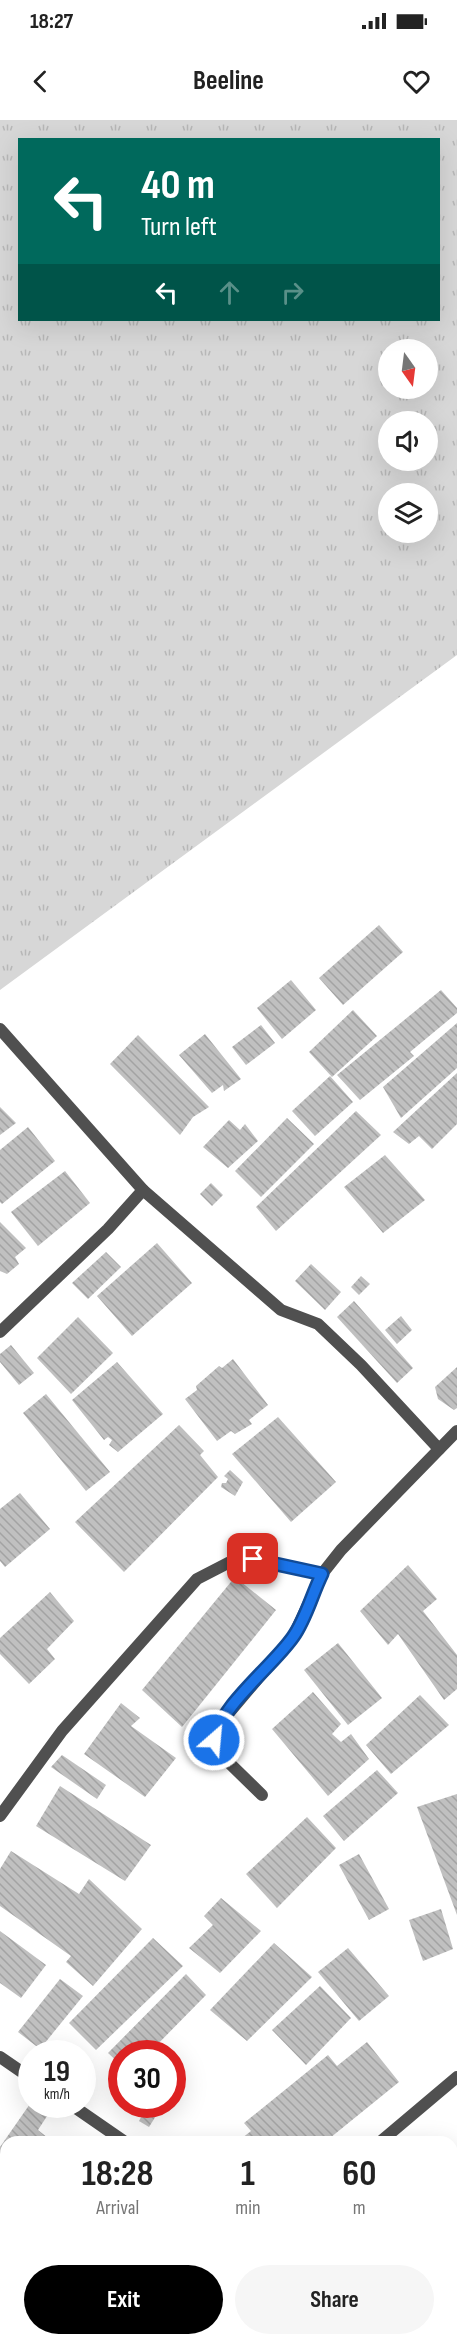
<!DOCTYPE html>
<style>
:root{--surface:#fff;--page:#f6f6f6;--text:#222;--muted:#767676;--accent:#000}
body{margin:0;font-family:"Sofia Sans Condensed",sans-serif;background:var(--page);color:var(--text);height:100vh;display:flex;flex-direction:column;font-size:22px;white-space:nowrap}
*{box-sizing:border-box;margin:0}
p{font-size:20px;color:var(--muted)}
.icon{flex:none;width:33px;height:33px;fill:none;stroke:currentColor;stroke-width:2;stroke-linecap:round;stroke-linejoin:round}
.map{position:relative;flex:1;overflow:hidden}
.details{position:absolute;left:0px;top:2016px;width:458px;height:210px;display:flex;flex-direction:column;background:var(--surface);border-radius:18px 18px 0 0;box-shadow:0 6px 24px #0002}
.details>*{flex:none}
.top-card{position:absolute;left:18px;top:18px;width:422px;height:183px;border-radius:0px;box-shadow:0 6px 24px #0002;background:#00695c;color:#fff;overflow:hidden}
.needle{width:39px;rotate:166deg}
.fabs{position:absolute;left:378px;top:219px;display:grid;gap:12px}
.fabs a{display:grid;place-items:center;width:60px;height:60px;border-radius:50%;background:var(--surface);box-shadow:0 6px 24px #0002;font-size:30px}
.speed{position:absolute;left:18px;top:1920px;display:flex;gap:12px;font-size:30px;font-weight:700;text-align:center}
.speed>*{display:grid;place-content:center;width:78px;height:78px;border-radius:50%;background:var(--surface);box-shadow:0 6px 24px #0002;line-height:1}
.speed small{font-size:15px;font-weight:400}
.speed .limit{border:9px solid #d22;background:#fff;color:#111}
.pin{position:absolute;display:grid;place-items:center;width:51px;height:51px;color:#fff;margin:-26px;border-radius:12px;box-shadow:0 3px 9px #0006}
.me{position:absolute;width:66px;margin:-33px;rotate:27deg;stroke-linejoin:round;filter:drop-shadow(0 0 4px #0008)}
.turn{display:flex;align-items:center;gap:21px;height:126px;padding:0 24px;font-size:27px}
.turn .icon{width:78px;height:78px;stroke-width:2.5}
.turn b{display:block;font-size:42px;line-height:51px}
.lanes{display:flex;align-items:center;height:57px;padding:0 24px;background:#0003;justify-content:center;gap:30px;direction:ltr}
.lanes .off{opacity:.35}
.eta{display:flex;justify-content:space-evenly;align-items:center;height:102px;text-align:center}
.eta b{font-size:36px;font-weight:700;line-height:42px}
.action{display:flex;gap:12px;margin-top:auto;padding:12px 24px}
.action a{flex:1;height:69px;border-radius:36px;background:var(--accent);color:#fff;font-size:24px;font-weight:700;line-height:69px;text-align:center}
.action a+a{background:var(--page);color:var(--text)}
.status{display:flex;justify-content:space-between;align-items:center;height:42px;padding:0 30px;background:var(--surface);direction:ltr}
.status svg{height:16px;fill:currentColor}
header{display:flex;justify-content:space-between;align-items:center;height:78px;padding:0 24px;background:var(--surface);font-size:27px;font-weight:700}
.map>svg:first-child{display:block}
.grass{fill:url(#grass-tufts);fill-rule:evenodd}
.building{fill:url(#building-back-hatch)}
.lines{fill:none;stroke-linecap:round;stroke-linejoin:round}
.street{stroke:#505050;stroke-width:12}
.route-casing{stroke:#114b97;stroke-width:15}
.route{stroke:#1a73e8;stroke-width:10}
</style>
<div class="status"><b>18:27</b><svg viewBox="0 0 49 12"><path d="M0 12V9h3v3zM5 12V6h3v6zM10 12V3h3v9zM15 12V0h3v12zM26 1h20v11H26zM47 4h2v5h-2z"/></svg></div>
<header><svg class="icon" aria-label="back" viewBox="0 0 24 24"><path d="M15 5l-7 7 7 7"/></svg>Beeline<svg class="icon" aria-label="heart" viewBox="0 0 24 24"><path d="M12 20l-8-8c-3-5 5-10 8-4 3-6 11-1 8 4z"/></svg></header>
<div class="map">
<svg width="457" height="2226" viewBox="0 0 457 2226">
<defs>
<pattern id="grass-tufts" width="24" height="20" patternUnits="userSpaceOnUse" patternTransform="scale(1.5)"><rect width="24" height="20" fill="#d7d7d7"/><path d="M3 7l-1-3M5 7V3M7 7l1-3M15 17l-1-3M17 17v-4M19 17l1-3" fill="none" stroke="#b7b7b7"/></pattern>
<pattern id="building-back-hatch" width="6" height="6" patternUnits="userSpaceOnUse" patternTransform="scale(1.5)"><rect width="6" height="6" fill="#c0c0c0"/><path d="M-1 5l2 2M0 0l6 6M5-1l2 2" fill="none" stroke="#a3a3a3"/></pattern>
</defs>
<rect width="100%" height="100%" fill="#fff"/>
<path class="grass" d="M0,0H457V535L0,870ZM20,20H438V200H20ZM388,230H428V268H388ZM388,302H428V340H388ZM388,374H428V412H388Z"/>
<g class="building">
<polygon points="379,805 403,832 343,885 319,858"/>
<polygon points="291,860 316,890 282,919 257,888"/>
<polygon points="441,870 457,888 457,893 410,932 414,936 360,980 337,955"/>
<polygon points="353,890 377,916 332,957 309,932"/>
<polygon points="457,903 457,948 401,998 383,967"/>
<polygon points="261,905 275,923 246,945 232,927"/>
<polygon points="205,914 241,959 224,971 223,965 212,973 179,935"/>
<polygon points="138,915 209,987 193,997 180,1015 110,944"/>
<polygon points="457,953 457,1004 432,1029 419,1016 409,1024 393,1012"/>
<polygon points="330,956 353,982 315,1016 292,991"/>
<polygon points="0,987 16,1003 0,1015"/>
<polygon points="356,991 381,1015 276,1111 256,1087"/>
<polygon points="287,998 314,1024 261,1077 235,1051"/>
<polygon points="229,1000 240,1010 245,1004 258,1021 228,1048 203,1027"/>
<polygon points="28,1007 55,1041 2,1084 0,1082 0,1030"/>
<polygon points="385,1035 425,1080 383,1113 344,1067"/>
<polygon points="65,1051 90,1083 38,1126 11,1092"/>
<polygon points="211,1063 223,1075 212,1086 200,1074"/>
<polygon points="0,1102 26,1128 15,1137 19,1144 7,1154 0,1151"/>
<polygon points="157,1123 192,1163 132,1216 97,1176"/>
<polygon points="106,1132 121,1147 88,1179 72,1163"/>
<polygon points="311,1144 341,1172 325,1190 295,1161"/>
<polygon points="361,1156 370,1164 359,1175 351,1167"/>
<polygon points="354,1181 413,1248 397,1263 337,1197"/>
<polygon points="401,1196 412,1210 397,1224 385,1210"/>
<polygon points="78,1197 113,1233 71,1274 37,1238"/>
<polygon points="11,1225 34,1253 19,1265 0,1242 0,1234"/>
<polygon points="233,1239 268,1285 249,1300 252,1304 235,1314 231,1311 217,1321 185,1279 197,1270 196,1266 219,1246 222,1248"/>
<polygon points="117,1242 163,1294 118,1332 109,1325 112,1320 108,1317 104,1320 72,1280"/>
<polygon points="457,1247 457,1288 454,1290 438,1279 435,1267"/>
<polygon points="46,1274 110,1352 86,1371 23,1293"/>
<polygon points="278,1297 336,1362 291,1402 232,1334"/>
<polygon points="179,1305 204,1331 200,1335 218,1357 124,1452 75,1402"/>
<polygon points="230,1350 243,1362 235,1376 221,1367 222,1363 226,1363 228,1359 224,1356"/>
<polygon points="20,1373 50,1409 5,1447 0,1441 0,1389"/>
<polygon points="408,1445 437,1479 423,1491 457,1535 457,1569 444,1580 398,1514 388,1525 360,1491"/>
<polygon points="235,1457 276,1490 182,1607 142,1570"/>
<polygon points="50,1472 74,1501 47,1529 55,1539 29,1564 0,1534 0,1518"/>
<polygon points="338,1523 382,1578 348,1605 304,1550"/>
<polygon points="313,1572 341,1604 332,1614 341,1622 351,1614 369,1639 328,1676 272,1609"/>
<polygon points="420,1575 449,1605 391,1654 366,1625"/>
<polygon points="121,1583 140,1598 131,1606 176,1638 145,1677 84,1634"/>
<polygon points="62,1635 106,1665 97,1679 51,1647"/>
<polygon points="377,1650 398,1673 344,1721 323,1696"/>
<polygon points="60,1666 151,1725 125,1761 36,1706"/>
<polygon points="457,1674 457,1795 417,1687"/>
<polygon points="307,1697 336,1728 277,1788 246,1754"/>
<polygon points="11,1731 79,1774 89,1759 142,1809 93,1866 66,1842 71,1836 0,1786 0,1749"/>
<polygon points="359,1734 389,1789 369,1800 339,1745"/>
<polygon points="221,1778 261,1811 220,1853 189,1828 213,1805 204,1796"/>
<polygon points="441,1789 453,1829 423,1841 409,1800"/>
<polygon points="0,1811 46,1845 21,1878 0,1863"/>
<polygon points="153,1818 183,1846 96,1930 69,1903"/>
<polygon points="274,1823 312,1857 247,1921 210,1890"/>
<polygon points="348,1828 389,1876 359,1901 318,1852"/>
<polygon points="186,1854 206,1875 148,1934 122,1934 122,1946 108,1933"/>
<polygon points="60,1859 83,1876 40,1929 18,1912"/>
<polygon points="320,1866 351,1898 306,1945 272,1910"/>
<polygon points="367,1922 399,1962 325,2022 237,2022 251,2011 244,2003 328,1935 337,1946"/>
<polygon points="32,1981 32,1984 49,1993 38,2010 53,2022 6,2022 6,2040 0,2035 0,2027"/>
<polygon points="148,1984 159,1991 149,2007 139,2001"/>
<polygon points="6,2155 6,2198 0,2192 0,2161"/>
<polygon points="278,2220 356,2220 358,2226 280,2226"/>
</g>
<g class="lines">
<g class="street">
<polyline points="0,909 143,1070"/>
<polyline points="0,1212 108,1109 143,1070 281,1190 318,1204 361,1245 439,1329"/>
<polyline points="262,1675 217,1631 214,1620 216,1608 293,1517 322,1454"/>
<polyline points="0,1696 62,1611 197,1459 228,1443 253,1439 322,1454 341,1430 457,1311"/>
<polyline points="0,1937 32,1959"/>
<polyline points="70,1984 125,2022"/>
<polyline points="380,2022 457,1957"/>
<polyline points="388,2220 390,2226"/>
<polyline points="153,2226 159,2220"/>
</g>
</g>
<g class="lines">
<defs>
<path id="route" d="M214,1620C221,1585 272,1547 293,1517C306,1499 312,1474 322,1454L253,1439"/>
</defs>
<use href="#route" class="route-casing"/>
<use href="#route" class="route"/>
</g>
</svg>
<div class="fabs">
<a><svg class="needle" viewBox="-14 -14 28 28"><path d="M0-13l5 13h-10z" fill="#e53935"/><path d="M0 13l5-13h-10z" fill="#767676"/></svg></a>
<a><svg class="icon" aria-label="sound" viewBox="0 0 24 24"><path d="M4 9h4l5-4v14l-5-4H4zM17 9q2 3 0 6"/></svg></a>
<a><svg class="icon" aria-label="layers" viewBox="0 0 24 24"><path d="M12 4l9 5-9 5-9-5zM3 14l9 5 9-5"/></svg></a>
</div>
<div class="speed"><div>19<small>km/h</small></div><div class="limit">30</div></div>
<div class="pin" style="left:253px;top:1439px;background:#d93025"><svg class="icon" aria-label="arrive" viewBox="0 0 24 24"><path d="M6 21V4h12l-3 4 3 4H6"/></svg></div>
<svg class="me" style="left:214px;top:1620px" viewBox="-20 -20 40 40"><circle r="17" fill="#1a73e8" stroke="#fff" stroke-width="3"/><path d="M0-11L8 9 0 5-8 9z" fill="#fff"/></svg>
<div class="top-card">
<div class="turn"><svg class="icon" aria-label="left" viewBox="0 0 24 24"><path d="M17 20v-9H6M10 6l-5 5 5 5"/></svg><div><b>40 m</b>Turn left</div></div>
<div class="lanes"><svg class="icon" aria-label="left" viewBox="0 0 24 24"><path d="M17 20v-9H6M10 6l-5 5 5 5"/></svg><svg class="icon off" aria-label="ahead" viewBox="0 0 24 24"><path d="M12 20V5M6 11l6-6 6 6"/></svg><svg class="icon off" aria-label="right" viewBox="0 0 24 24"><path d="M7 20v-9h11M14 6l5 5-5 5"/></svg></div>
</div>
<section class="details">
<div class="eta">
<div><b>18:28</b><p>Arrival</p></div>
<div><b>1</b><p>min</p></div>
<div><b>60</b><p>m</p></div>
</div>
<div class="action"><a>Exit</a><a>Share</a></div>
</section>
</div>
